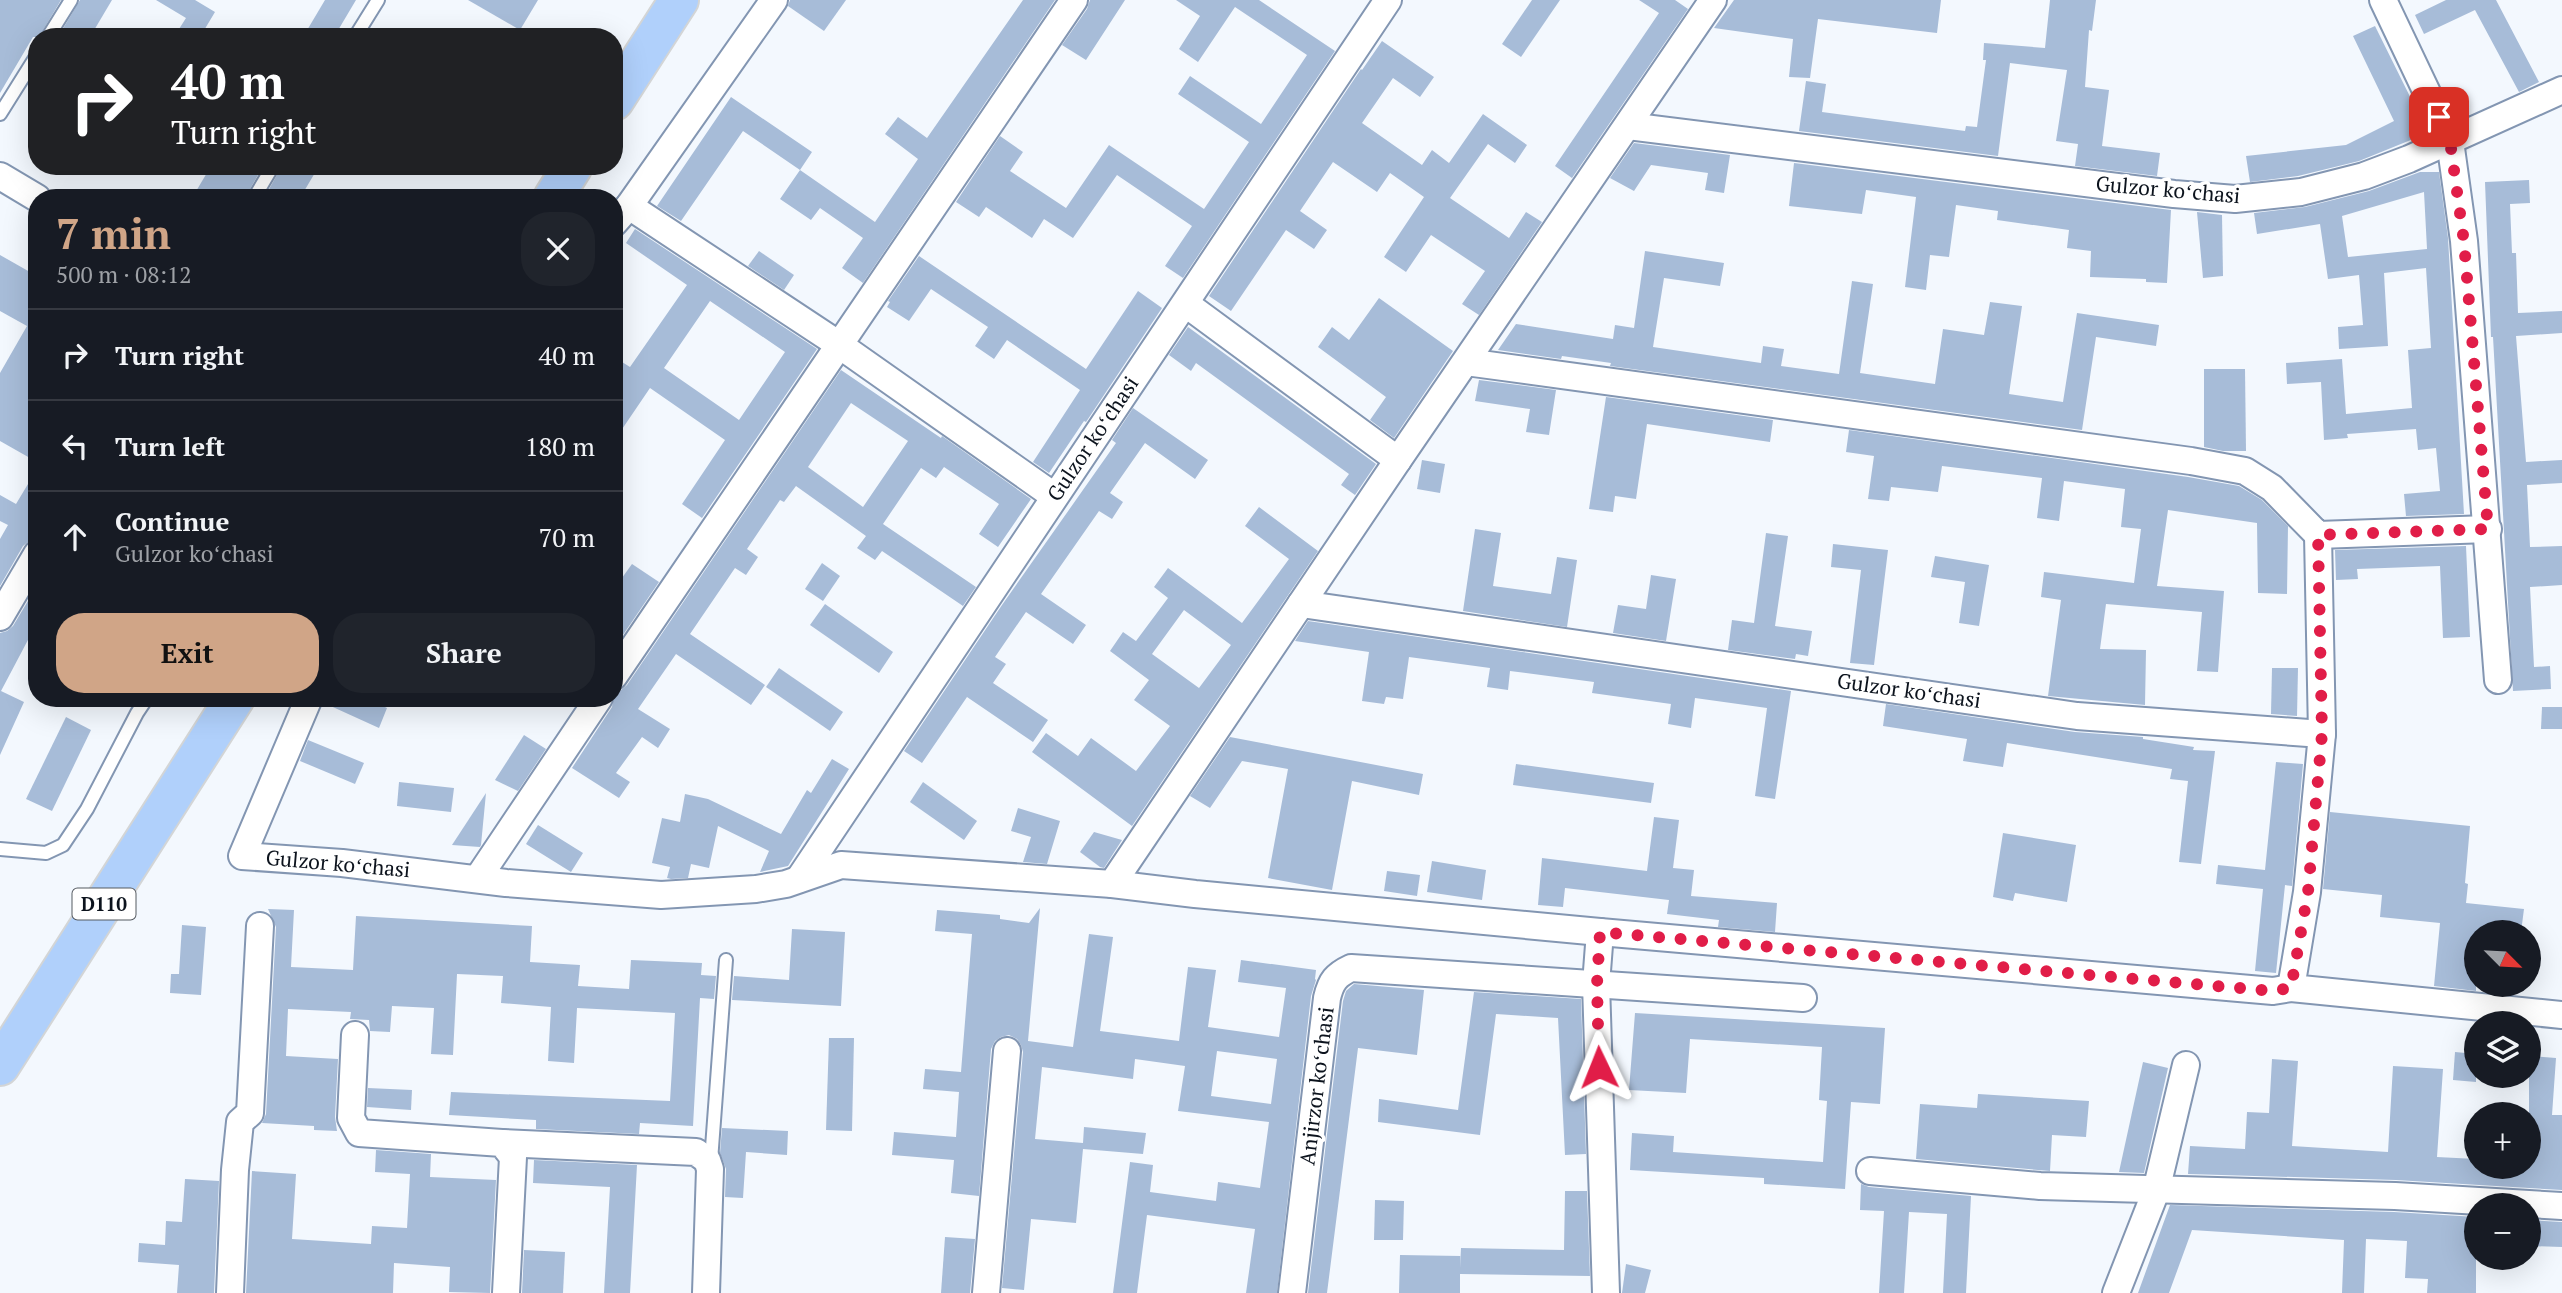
<!DOCTYPE html>
<meta charset="utf-8">
<style>
:root{--surface:#171b24;--page:#20242c;--text:#f1f3f6;--muted:#9ea1a6;--line:#363941;--accent:#d0a587}
body{margin:0;font-family:"PT Serif",serif;background:var(--page);color:var(--text);height:100vh;display:flex;flex-direction:column;font-size:26px;white-space:nowrap}
*{box-sizing:border-box;margin:0}
p{font-size:23px;color:var(--muted)}
.icon{flex:none;width:38px;height:38px;fill:none;stroke:currentColor;stroke-width:2;stroke-linecap:round;stroke-linejoin:round}
.map{position:relative;flex:1;overflow:hidden}
.details{position:absolute;left:28px;top:189px;width:595px;height:518px;display:flex;flex-direction:column;background:var(--surface);border-radius:28px;box-shadow:0 7px 28px #0002}
.details>*{flex:none}
.hud{position:absolute;left:28px;top:28px;width:595px;height:147px;border-radius:28px;box-shadow:0 7px 28px #0002;background:#202124;color:#fff;overflow:hidden}
.needle{width:46px;rotate:114deg}
.buttons{position:absolute;left:2464px;top:920px;display:grid;gap:14px}
.buttons a{display:grid;place-items:center;width:77px;height:77px;border-radius:50%;background:var(--surface);box-shadow:0 7px 28px #0002;font-size:35px}
.pin{position:absolute;display:grid;place-items:center;width:60px;height:60px;color:#fff;margin:-30px;border-radius:14px;box-shadow:0 4px 10px #0006}
.me{position:absolute;width:77px;margin:-38px;rotate:358deg;stroke-linejoin:round;filter:drop-shadow(0 0 5px #0008)}
.turn{display:flex;align-items:center;gap:24px;height:147px;padding:0 28px;font-size:32px}
.turn .icon{width:91px;height:91px;stroke-width:2.5}
.turn b{display:block;font-size:49px;line-height:60px}
.round{display:grid;place-items:center;flex:none;width:74px;height:74px;border-radius:28px;background:var(--page)}
.overview{display:flex;align-items:center;justify-content:space-between;height:119px;padding:0 28px}
h1{font-size:42px;font-weight:600;line-height:52px;color:var(--accent)}
.primary-button{display:flex;gap:14px;margin-top:auto;padding:14px 28px}
.primary-button a{flex:1;height:80px;border-radius:28px;background:var(--accent);color:#111;font-size:28px;font-weight:600;line-height:80px;text-align:center}
.primary-button a+a{background:var(--page);color:var(--text)}
ul{padding:0;list-style:none}
li{display:flex;align-items:center;gap:21px;height:91px;padding:0 28px;border-top:2px solid var(--line)}
li div{flex:1}
li b{display:block;font-size:26px}
li em{font-style:normal}
.map>svg:first-child{display:block}
.building{fill:#a7bcd8;fill-rule:evenodd}
.lines{fill:none;stroke-linecap:round;stroke-linejoin:round}
.lane-casing{stroke:#8396b2;stroke-width:16}
.street-casing{stroke:#8396b2;stroke-width:30}
.primary-casing{stroke:#d3d5d6;stroke-width:42}
.lane{stroke:#fff;stroke-width:12}
.street{stroke:#fff;stroke-width:26}
.primary{stroke:#b0d0fb;stroke-width:38}
.route{stroke:#e11d48;stroke-width:12;stroke-dasharray:0 21.6}
.labels{text-anchor:middle;stroke-width:7;stroke-linejoin:round;paint-order:stroke}
.shield{fill:#fff;stroke:#555a61;stroke-width:2}
.shield-label{font-size:19px;font-weight:bold;fill:#0c131d}
.street-label{font-size:21px;fill:#0c131d;stroke:#fff}
</style>
<div class="map">
<svg width="2562" height="1293" viewBox="0 0 2562 1293">
<rect width="100%" height="100%" fill="#f3f8fe"/>
<g class="building">
<polygon points="0,0 61,0 39,37 33,37 0,93"/>
<polygon points="80,0 112,0 90,37 58,37"/>
<polygon points="156,0 195,0 215,12 200,37 174,37 186,18"/>
<polygon points="325,0 356,0 334,37 303,37"/>
<polygon points="468,0 538,0 520,30"/>
<polygon points="790,0 846,0 824,31 788,6"/>
<polygon points="1023,0 1055,0 863,283 842,268 863,238 820,208 811,220 780,199 800,170 875,222 918,159 885,134 898,117 927,138"/>
<polygon points="1090,0 1125,0 1086,60 1062,45 1087,9"/>
<polygon points="1176,0 1259,0 1335,51 1183,278 1165,266 1192,226 1117,175 1073,238 1044,219 1032,238 986,207 979,217 956,202 1000,136 1023,152 1010,171 1066,208 1109,145 1204,209 1249,142 1178,94 1190,76 1261,124 1307,55 1235,7 1198,62 1179,49 1200,16"/>
<polygon points="1532,0 1560,0 1521,57 1502,44"/>
<polygon points="1639,0 1675,0 1688,9 1572,178 1555,166 1659,13"/>
<polygon points="1734,0 1941,0 1937,33 1818,19 1810,78 1789,77 1793,39 1714,28"/>
<polygon points="2050,0 2096,0 2092,31 2089,30 2085,87 2109,90 2102,146 2160,153 2157,176 2075,166 2078,144 2056,141 2067,70 2010,63 1998,156 1799,131 1806,81 1826,84 1822,112 1965,131 1966,126 1977,127 1986,60 1983,60 1984,43 2045,48"/>
<polygon points="2446,0 2496,0 2539,82 2519,92 2475,10 2424,34 2415,15"/>
<polygon points="2375,26 2428,133 2359,161 2298,176 2250,182 2246,156 2346,145 2394,121 2353,36"/>
<polygon points="1382,41 1434,77 1420,97 1393,78 1362,123 1422,165 1432,150 1449,163 1483,114 1527,145 1515,163 1488,144 1450,198 1509,238 1526,212 1542,222 1479,315 1462,304 1485,271 1431,235 1406,272 1384,257 1424,197 1390,173 1377,192 1333,162 1300,211 1327,230 1314,249 1286,230 1231,311 1209,296 1361,69 1362,70"/>
<polygon points="731,97 812,152 800,170 743,131 681,221 657,206"/>
<polygon points="1634,143 1730,155 1724,193 1705,190 1708,173 1651,165 1634,191 1610,178"/>
<polygon points="1794,163 2171,210 2167,283 2146,282 2146,279 2090,277 2091,251 2067,248 2069,230 1997,220 1998,211 1956,205 1949,257 1930,255 1926,290 1905,287 1916,197 1866,190 1862,214 1789,206"/>
<polygon points="211,166 263,166 245,198 192,198"/>
<polygon points="282,166 319,166 300,198 264,198"/>
<path d="M2420,172H2439L2448,238L2464,514L2406,516L2404,494L2440,491L2436,448L2418,450L2416,429L2347,434L2348,438L2324,440L2321,382L2287,384L2286,363L2342,359L2346,414L2412,408L2408,350L2431,348L2426,268L2384,273L2388,346L2339,349L2338,327L2363,325L2359,275L2328,279L2320,224L2257,234L2254,213L2305,207L2369,191ZM2424,192L2427,249L2348,257L2342,216Z"/>
<polygon points="2529,180 2530,203 2510,204 2512,253 2516,253 2518,313 2562,311 2562,333 2516,336 2526,462 2562,460 2562,483 2527,485 2530,547 2562,546 2562,585 2530,587 2534,667 2550,666 2551,689 2513,691 2493,337 2491,337 2485,182"/>
<polygon points="2197,212 2222,215 2223,276 2203,278"/>
<path d="M635,229L817,349L702,518L682,504L725,440L650,388L614,441V407L623,394L614,388V357L630,367L687,285L626,243ZM710,301L785,352L739,420L664,368Z"/>
<polygon points="759,251 794,275 784,290 748,266"/>
<polygon points="1645,251 1724,263 1720,286 1664,278 1653,347 1761,363 1763,346 1784,349 1781,366 1839,374 1852,281 1873,284 1860,373 1935,384 1943,329 1984,335 1990,302 2022,306 2009,394 2063,402 2077,313 2159,325 2156,346 2096,337 2082,430 1610,366 1611,363 1562,356 1561,359 1498,350 1516,324 1613,339 1615,325 1634,328"/>
<polygon points="0,255 37,276 37,462 0,441 0,373 27,326 0,311"/>
<polygon points="919,256 1086,369 1138,291 1162,308 1086,422 1084,421 1049,473 1033,462 1080,390 1007,340 994,359 975,346 988,327 931,289 909,321 887,307 890,302 888,301"/>
<polygon points="1379,298 1453,351 1394,438 1370,420 1386,397 1318,347 1332,327 1349,340"/>
<polygon points="1188,327 1376,464 1355,495 1341,485 1349,474 1196,363 1191,371 1169,355"/>
<polygon points="2204,369 2245,369 2246,451 2223,451 2204,447"/>
<path d="M841,370L941,438L942,436L1031,499L998,547L979,534L999,504L944,467L936,478L921,468L883,524L976,587L963,606L882,551L875,560L857,548L866,536L796,486L784,502L780,500L747,549L758,557L746,575L735,568L690,634L765,685L751,705L676,654L638,709L670,729L658,748L642,737L616,773L630,782L619,798L572,768L612,707L614,692L621,690L627,685ZM851,403L908,441L863,507L808,467Z"/>
<polygon points="1479,380 1556,390 1549,435 1526,432 1530,409 1475,401"/>
<polygon points="1606,397 1773,420 1770,442 1647,424 1636,499 1615,496 1613,512 1589,509"/>
<polygon points="1133,408 1208,460 1195,479 1145,443 1110,493 1123,502 1112,519 1099,511 1041,594 1086,625 1073,644 1026,612 995,657 1006,664 993,683 1048,720 1033,742 967,697 922,763 904,751 1002,605 1116,443 1112,440"/>
<polygon points="1849,430 2188,477 2239,486 2262,500 2288,526 2287,594 2258,593 2257,523 2168,510 2157,586 2224,591 2218,672 2197,671 2202,612 2106,604 2100,649 2146,650 2145,705 2048,696 2061,600 2041,597 2044,572 2134,583 2141,529 2121,527 2125,489 2064,481 2059,521 2037,518 2042,478 1942,466 1938,492 1891,487 1889,501 1868,499 1874,456 1846,452"/>
<polygon points="1422,460 1445,464 1440,493 1417,489"/>
<polygon points="37,469 37,538 29,541 23,546 0,586 0,539 8,525 0,521 0,495 16,504"/>
<path d="M1259,507L1318,551L1132,826L1032,752L1046,733L1078,756L1091,738L1136,771L1170,726L1134,700L1149,680L1110,651L1123,632L1136,641L1168,598L1154,587L1168,568L1242,623L1289,559L1245,526ZM1184,610L1231,645L1199,688L1152,654Z"/>
<polygon points="1475,529 1501,533 1493,586 1551,594 1557,557 1577,560 1567,627 1463,611"/>
<polygon points="1766,533 1788,536 1775,626 1812,631 1808,656 1796,654 1795,659 1728,650 1732,620 1754,623"/>
<polygon points="1833,544 1888,550 1874,665 1850,663 1861,570 1831,567"/>
<polygon points="2466,546 2470,637 2443,638 2440,566 2357,569 2358,579 2336,580 2335,550"/>
<polygon points="1935,556 1989,565 1979,626 1959,623 1965,582 1931,577"/>
<polygon points="822,563 840,576 823,601 805,589"/>
<polygon points="632,564 659,582 614,648 614,589"/>
<polygon points="1651,575 1676,579 1666,641 1613,633 1618,605 1646,609"/>
<polygon points="37,586 37,642 29,638 1,691 24,702 0,755 0,633 7,631 13,626"/>
<polygon points="825,604 893,652 879,673 810,625"/>
<polygon points="1308,621 1791,691 1775,799 1755,796 1767,708 1695,698 1691,728 1668,724 1671,704 1592,693 1594,682 1510,671 1508,690 1487,687 1490,668 1409,657 1403,699 1386,697 1384,704 1362,701 1369,652 1295,641"/>
<polygon points="779,668 843,712 830,731 766,687"/>
<polygon points="2272,668 2298,668 2297,716 2271,714"/>
<polygon points="324,698 367,698 387,708 379,728 324,703"/>
<polygon points="1886,704 2075,732 2143,737 2143,739 2194,747 2193,750 2215,751 2201,864 2179,862 2188,781 2170,779 2172,769 2007,743 2003,767 1963,761 1967,739 1883,726"/>
<polygon points="2542,707 2562,707 2562,729 2541,729"/>
<polygon points="66,717 91,730 52,811 26,799"/>
<polygon points="524,735 546,749 518,791 495,780"/>
<polygon points="1230,737 1423,774 1419,795 1352,781 1332,890 1268,878 1288,769 1242,761 1210,808 1190,796"/>
<polygon points="308,740 364,763 355,784 300,761"/>
<polygon points="832,759 849,769 788,866 760,872 769,851 718,826 709,868 691,864 688,878 671,879 667,878 670,867 652,863 662,818 680,822 685,794 708,799 781,834 807,790 811,793"/>
<polygon points="2276,762 2303,764 2292,886 2285,885 2276,973 2255,971 2263,889 2216,884 2218,865 2265,870"/>
<polygon points="1516,764 1654,783 1651,803 1513,785"/>
<polygon points="399,782 454,788 451,812 397,806"/>
<polygon points="923,782 977,821 964,840 910,802"/>
<polygon points="486,793 481,845 480,847 452,845"/>
<polygon points="1018,808 1060,821 1047,864 1023,862 1031,837 1011,831"/>
<polygon points="2330,812 2470,826 2465,883 2468,884 2466,903 2524,909 2521,932 2488,929 2487,933 2476,933 2476,991 2434,986 2440,923 2380,917 2382,895 2323,889"/>
<polygon points="1654,817 1679,820 1673,868 1694,870 1691,896 1777,903 1775,932 1718,927 1719,920 1667,914 1669,900 1565,888 1563,907 1538,905 1542,858 1647,871"/>
<polygon points="538,825 583,853 571,872 526,844"/>
<polygon points="1094,832 1122,840 1104,868 1100,867 1080,852"/>
<polygon points="2003,833 2076,845 2067,902 2015,893 2013,901 1993,897"/>
<polygon points="1432,861 1486,870 1482,900 1427,892"/>
<polygon points="1387,871 1420,875 1417,896 1384,891"/>
<path d="M1040,908L1028,1041L1073,1047L1089,934L1113,937L1100,1031L1179,1041L1188,967L1216,970L1208,1027L1279,1037L1286,988L1238,982L1241,960L1316,970L1315,979L1316,980L1311,996L1277,1293H1246L1255,1229L1147,1215L1137,1293H1113L1130,1162L1153,1165L1150,1192L1216,1201L1218,1182L1260,1188L1269,1122L1178,1111L1185,1066L1135,1059L1133,1079L1042,1067L1035,1139L1083,1143L1084,1127L1146,1133L1143,1154L1083,1149L1076,1223L1031,1219L1024,1290L1002,1288L1023,1052L1021,1045L1017,1039L1009,1035L1001,1037L995,1041L991,1049L979,1196L951,1193L954,1160L892,1155L894,1132L956,1137L959,1092L923,1089L925,1069L961,1072L972,934L935,931L937,910L1000,915V919L1029,923ZM1217,1051L1277,1059L1271,1104L1211,1096Z"/>
<polygon points="268,909 294,910 291,967 353,970 356,916 532,926 530,962 580,965 578,986 629,989 631,960 702,963 701,975 716,976 714,999 700,998 693,1126 640,1123 639,1134 536,1129 536,1120 449,1115 451,1092 670,1101 672,1068 675,1013 577,1008 574,1063 548,1061 551,1007 501,1003 503,976 457,974 453,1055 431,1054 434,1008 392,1006 390,1032 370,1031 369,1020 350,1019 351,1012 288,1009 286,1056 338,1059 335,1117 337,1131 314,1130 314,1126 262,1123 266,1114 276,927"/>
<polygon points="182,925 206,927 201,995 170,993 171,974 179,974"/>
<polygon points="792,929 845,932 841,1006 732,1000 734,976 789,980"/>
<polygon points="1354,984 1424,990 1417,1055 1358,1048 1327,1293 1308,1293 1343,1001 1346,991"/>
<polygon points="1474,992 1581,999 1586,1154 1565,1155 1558,1018 1496,1014 1480,1135 1378,1122 1379,1099 1458,1110"/>
<polygon points="1635,1013 1885,1028 1880,1104 1851,1102 1845,1189 1764,1184 1764,1178 1630,1170 1632,1133 1674,1136 1673,1152 1823,1162 1827,1101 1819,1100 1822,1047 1690,1039 1686,1093 1629,1090"/>
<polygon points="829,1038 854,1038 852,1131 826,1130"/>
<polygon points="2455,1052 2476,1054 2476,1082 2453,1080"/>
<polygon points="2529,1056 2556,1058 2552,1115 2562,1115 2562,1190 2396,1180 2188,1174 2190,1146 2245,1149 2247,1112 2269,1113 2272,1059 2298,1061 2292,1146 2388,1152 2393,1066 2443,1069 2437,1157 2476,1159 2476,1167 2529,1167"/>
<polygon points="2143,1062 2168,1068 2144,1173 2119,1172"/>
<polygon points="368,1088 412,1090 411,1110 367,1107"/>
<polygon points="1978,1094 2089,1101 2086,1137 2052,1135 2050,1171 1916,1159 1920,1104 1977,1108"/>
<polygon points="722,1128 788,1131 787,1155 746,1152 743,1198 725,1197 726,1169 720,1153"/>
<polygon points="376,1150 431,1154 430,1177 496,1180 490,1293 449,1292 450,1267 394,1263 393,1293 246,1293 252,1171 296,1174 292,1239 371,1244 372,1226 407,1228 410,1174 375,1172"/>
<polygon points="534,1160 637,1165 630,1293 604,1293 610,1187 533,1183"/>
<polygon points="185,1179 219,1181 214,1293 177,1293 179,1265 138,1262 139,1243 165,1245 166,1221 182,1222"/>
<polygon points="1861,1184 1869,1187 1971,1196 1966,1293 1943,1293 1947,1214 1909,1212 1904,1293 1879,1293 1884,1211 1860,1210"/>
<polygon points="1565,1191 1587,1191 1590,1276 1460,1274 1460,1293 1399,1293 1400,1255 1461,1256 1460,1268 1461,1248 1564,1250"/>
<polygon points="1375,1200 1404,1201 1403,1240 1374,1240"/>
<polygon points="2170,1205 2394,1212 2476,1217 2476,1293 2427,1293 2428,1279 2405,1278 2407,1241 2366,1239 2364,1293 2342,1293 2344,1240 2192,1230 2169,1293 2138,1293"/>
<polygon points="2529,1220 2562,1222 2562,1247 2529,1246"/>
<polygon points="945,1237 975,1239 970,1293 941,1293"/>
<polygon points="524,1250 565,1252 563,1293 522,1293"/>
<polygon points="1626,1264 1651,1270 1645,1293 1622,1293"/>
</g>
<g class="lines">
<defs>
<g id="lane">
<polyline points="48,37 71,0"/>
<polyline points="355,37 378,0"/>
<polyline points="0,114 37,55"/>
<polyline points="254,198 273,166"/>
<polyline points="0,849 46,853 63,845 87,809 137,713 147,698"/>
<polyline points="711,1161 726,960"/>
</g>
<g id="street">
<polyline points="2383,0 2450,141 2464,241 2498,680"/>
<polyline points="1628,126 2174,194 2235,199 2301,192 2364,176 2409,159 2562,90"/>
<polyline points="0,176 37,198"/>
<polyline points="629,206 838,344 1054,496"/>
<polyline points="614,223 629,206 774,0"/>
<polyline points="1186,304 1398,460"/>
<polyline points="1466,362 2191,461 2245,471 2272,488 2318,535 2488,529"/>
<polyline points="1301,604 2077,716 2322,734 2318,535"/>
<polyline points="0,617 37,554"/>
<polyline points="614,676 1074,0"/>
<polyline points="309,698 242,856 342,863 506,883 661,895 756,889 786,884 841,865 1112,884 1398,460 1713,0"/>
<polyline points="2322,734 2307,892 2291,988 2562,1015"/>
<polyline points="478,878 599,698"/>
<polyline points="799,879 1388,0"/>
<polyline points="1112,884 1195,894 1600,932 2273,991 2291,988"/>
<polyline points="1600,932 1596,984 1606,1293"/>
<polyline points="355,1035 351,1118 359,1133 502,1143 513,1157 506,1293"/>
<polyline points="502,1143 696,1152 707,1160 710,1169 706,1293"/>
<polyline points="1870,1171 2040,1186 2395,1196 2562,1206"/>
<polyline points="230,1293 235,1170 240,1122 250,1113 260,926"/>
<polyline points="986,1293 1007,1051"/>
<path d="M1292,1293L1327,998C1331,981 1336,975 1351,968L1803,998"/>
<polyline points="2116,1293 2156,1191 2186,1065"/>
</g>
<g id="primary">
<polyline points="614,101 679,0"/>
<polyline points="553,198 573,166"/>
<polyline points="0,1066 235,698"/>
</g>
</defs>
<use href="#lane" class="lane-casing"/>
<use href="#street" class="street-casing"/>
<use href="#primary" class="primary-casing"/>
<use href="#lane" class="lane"/>
<use href="#street" class="street"/>
<use href="#primary" class="primary"/>
</g>
<g class="lines">
<polyline class="route" points="1599,1067 1597,984 1600,932 2273,991 2291,988 2308,892 2322,734 2318,535 2488,529 2464,242 2450,141 2439,117"/>
</g>
<g class="labels">
<rect class="shield" x="72.5" y="888.5" width="63" height="31" rx="5"/>
<g class="shield-label">
<text x="104" y="911">D110</text>
</g>
<g class="street-label">
<text transform="translate(2168 190) rotate(5)" y="7">Gulzor koʻchasi</text>
<text transform="translate(1093 439) rotate(-56)" y="7">Gulzor koʻchasi</text>
<text transform="translate(1909 691) rotate(8)" y="7">Gulzor koʻchasi</text>
<text transform="translate(338 864) rotate(5)" y="7">Gulzor koʻchasi</text>
<text transform="translate(1317 1086) rotate(-83)" y="7">Anjirzor koʻchasi</text>
</g>
</g>
</svg>
<div class="buttons">
<a><svg class="needle" viewBox="-14 -14 28 28"><path d="M0-13l5 13h-10z" fill="#e53935"/><path d="M0 13l5-13h-10z" fill="#9ea1a6"/></svg></a>
<a><svg class="icon" aria-label="layers" viewBox="0 0 24 24"><path d="M12 4l9 5-9 5-9-5zM3 14l9 5 9-5"/></svg></a>
<a>+</a>
<a>−</a>
</div>
<div class="pin" style="left:2439px;top:117px;background:#d93025"><svg class="icon" aria-label="arrive" viewBox="0 0 24 24"><path d="M6 21V4h12l-3 4 3 4H6"/></svg></div>
<svg class="me" style="left:1599px;top:1067px" viewBox="-20 -20 40 40"><path d="M0-17L14 15 0 8-14 15z" fill="#e11d48" stroke="#fff" stroke-width="4"/></svg>
<div class="hud">
<div class="turn"><svg class="icon" aria-label="right" viewBox="0 0 24 24"><path d="M7 20v-9h11M14 6l5 5-5 5"/></svg><div><b>40 m</b>Turn right</div></div>
</div>
<section class="details">
<div class="overview"><div><h1>7 min</h1><p>500 m · 08:12</p></div><a class="round"><svg class="icon" aria-label="close" viewBox="0 0 24 24"><path d="M6 6l12 12M18 6L6 18"/></svg></a></div>
<ul>
<li><svg class="icon" aria-label="right" viewBox="0 0 24 24"><path d="M7 20v-9h11M14 6l5 5-5 5"/></svg><div><b>Turn right</b></div><em>40 m</em></li>
<li><svg class="icon" aria-label="left" viewBox="0 0 24 24"><path d="M17 20v-9H6M10 6l-5 5 5 5"/></svg><div><b>Turn left</b></div><em>180 m</em></li>
<li><svg class="icon" aria-label="ahead" viewBox="0 0 24 24"><path d="M12 20V5M6 11l6-6 6 6"/></svg><div><b>Continue</b><p>Gulzor koʻchasi</p></div><em>70 m</em></li>
</ul>
<div class="primary-button"><a>Exit</a><a>Share</a></div>
</section>
</div>
